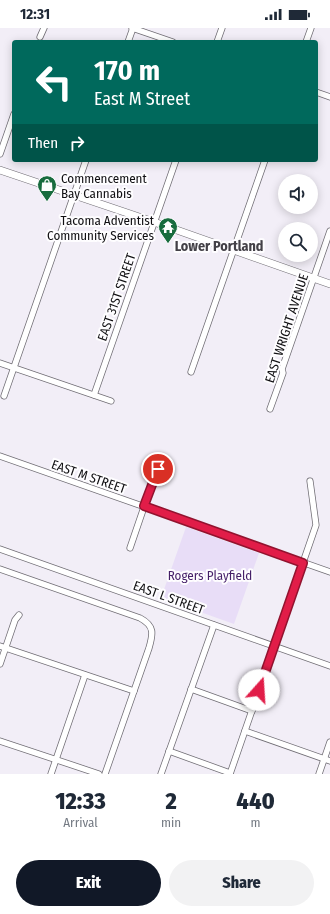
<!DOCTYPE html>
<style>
:root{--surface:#fff;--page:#f2f2f3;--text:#1f2937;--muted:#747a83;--accent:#111827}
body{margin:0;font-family:"Fira Sans Condensed",sans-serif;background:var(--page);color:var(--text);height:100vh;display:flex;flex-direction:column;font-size:15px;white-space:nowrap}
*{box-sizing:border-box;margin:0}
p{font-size:13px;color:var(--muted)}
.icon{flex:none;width:22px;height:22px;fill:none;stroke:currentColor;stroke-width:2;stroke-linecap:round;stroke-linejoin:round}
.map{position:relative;height:746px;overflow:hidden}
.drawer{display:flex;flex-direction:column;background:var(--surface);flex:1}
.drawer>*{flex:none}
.hud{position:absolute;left:12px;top:12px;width:306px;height:122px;border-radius:4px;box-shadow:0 2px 10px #0003;background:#00695c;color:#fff;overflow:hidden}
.tools{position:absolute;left:278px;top:146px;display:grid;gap:8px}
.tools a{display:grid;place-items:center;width:40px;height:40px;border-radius:50%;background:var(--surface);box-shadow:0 2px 10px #0003;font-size:20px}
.pin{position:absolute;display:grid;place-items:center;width:34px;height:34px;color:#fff;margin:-17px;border:2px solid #fff;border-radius:50%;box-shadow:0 1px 4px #0007}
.me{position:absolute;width:44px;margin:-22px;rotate:19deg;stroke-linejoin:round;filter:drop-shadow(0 0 3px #0008)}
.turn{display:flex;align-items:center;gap:14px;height:84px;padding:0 16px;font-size:18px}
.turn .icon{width:52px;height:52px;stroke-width:2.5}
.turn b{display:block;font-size:28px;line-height:34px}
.then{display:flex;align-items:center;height:38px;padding:0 16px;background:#0003;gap:8px;font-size:15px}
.eta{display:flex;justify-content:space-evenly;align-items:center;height:68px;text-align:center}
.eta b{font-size:24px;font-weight:800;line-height:28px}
.button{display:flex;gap:8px;margin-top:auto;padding:8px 16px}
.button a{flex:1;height:46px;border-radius:24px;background:var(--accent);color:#fff;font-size:16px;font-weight:800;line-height:46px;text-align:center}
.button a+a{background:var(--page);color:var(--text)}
.status{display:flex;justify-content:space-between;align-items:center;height:28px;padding:0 20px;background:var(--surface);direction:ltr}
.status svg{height:11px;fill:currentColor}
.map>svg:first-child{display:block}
.green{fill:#e8ddf7}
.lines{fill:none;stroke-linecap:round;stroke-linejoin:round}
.minor-casing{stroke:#706d74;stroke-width:7}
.major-casing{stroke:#706d74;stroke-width:8}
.minor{stroke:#fff;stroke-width:5.5}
.major{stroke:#fff;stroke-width:7}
.route-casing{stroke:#92132f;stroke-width:10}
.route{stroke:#e11d48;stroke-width:7}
.labels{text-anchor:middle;stroke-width:4;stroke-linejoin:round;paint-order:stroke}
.poi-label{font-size:13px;fill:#100f12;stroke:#fefdff;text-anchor:start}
.street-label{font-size:13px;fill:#100f12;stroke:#fefdff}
.park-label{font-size:13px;fill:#451f68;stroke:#fefdff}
.neighbourhood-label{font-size:14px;font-weight:bold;fill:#434047;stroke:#fefdff}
</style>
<div class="status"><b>12:31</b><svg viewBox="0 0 49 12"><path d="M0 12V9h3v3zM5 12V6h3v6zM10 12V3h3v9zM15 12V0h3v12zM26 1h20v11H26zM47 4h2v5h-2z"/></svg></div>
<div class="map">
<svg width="330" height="746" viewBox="0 0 330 746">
<rect width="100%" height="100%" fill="#f2eef7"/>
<polygon class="green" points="186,499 259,525 234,596 161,570"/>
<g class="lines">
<defs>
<g id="minor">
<polyline points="132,0 173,14"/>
<polyline points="40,9 44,0"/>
<polyline points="128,14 133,0"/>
<polyline points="217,14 222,0"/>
<polyline points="306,14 311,0"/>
<polyline points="316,64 330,69"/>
<polyline points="0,126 14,86"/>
<polyline points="0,335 111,373"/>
<polyline points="191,344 265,132"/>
<polyline points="94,367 176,132"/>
<polyline points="4,368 86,132"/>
<polyline points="270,381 283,345 282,341 330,203"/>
<polyline points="0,428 330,544"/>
<polyline points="130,520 157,441"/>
<polyline points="0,521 330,638"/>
<path d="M0,541L140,590C155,598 153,606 149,620L105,746"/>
<polyline points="0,618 134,663"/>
<polyline points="0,636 15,592 19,587"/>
<polyline points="191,661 252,683"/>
<polyline points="245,703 330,733"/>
<polyline points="0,713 99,746"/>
<polyline points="169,723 230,745"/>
<polyline points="51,746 85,647"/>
<polyline points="161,746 214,597"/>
<polyline points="230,746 316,497 310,453"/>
<polyline points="319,746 330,714"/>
</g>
<polyline id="major" points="0,142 154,194 330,256"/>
</defs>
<use href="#minor" class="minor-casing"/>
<use href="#major" class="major-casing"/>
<use href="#minor" class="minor"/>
<use href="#major" class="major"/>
</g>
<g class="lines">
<defs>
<polyline id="route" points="158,441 144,478 303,535 259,662"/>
</defs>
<use href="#route" class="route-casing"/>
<use href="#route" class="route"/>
</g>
<defs>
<symbol id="shop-pin" viewBox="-11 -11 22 30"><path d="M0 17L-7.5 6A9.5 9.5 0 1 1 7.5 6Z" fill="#186c3e" stroke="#fefdff"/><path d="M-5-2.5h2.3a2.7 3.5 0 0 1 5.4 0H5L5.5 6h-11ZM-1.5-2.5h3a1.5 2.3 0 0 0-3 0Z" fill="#fff"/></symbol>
<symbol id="temple-pin" viewBox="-11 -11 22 30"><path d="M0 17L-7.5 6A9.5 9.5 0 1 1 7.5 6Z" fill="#186c3e" stroke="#fefdff"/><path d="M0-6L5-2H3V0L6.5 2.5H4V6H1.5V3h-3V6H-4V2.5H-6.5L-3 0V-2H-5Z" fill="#fff"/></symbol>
</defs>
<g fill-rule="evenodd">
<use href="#shop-pin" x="36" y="146" width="22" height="30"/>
<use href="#temple-pin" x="157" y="188" width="22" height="30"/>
</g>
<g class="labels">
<g class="poi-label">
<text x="61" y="155">Commencement<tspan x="61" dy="15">Bay Cannabis</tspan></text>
<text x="154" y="197" text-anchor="end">Tacoma Adventist<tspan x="154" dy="15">Community Services</tspan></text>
</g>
<g class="street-label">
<text transform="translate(116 269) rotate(-71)" y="5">EAST 31ST STREET</text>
<text transform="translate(286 300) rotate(-72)" y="5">EAST WRIGHT AVENUE</text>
<text transform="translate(89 448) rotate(19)" y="5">EAST M STREET</text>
<text transform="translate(169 569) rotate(20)" y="5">EAST L STREET</text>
</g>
<g class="park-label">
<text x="210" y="552">Rogers Playfield</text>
</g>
<g class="neighbourhood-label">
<text x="219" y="223">Lower Portland</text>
</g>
</g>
</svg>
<div class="tools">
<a><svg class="icon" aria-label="sound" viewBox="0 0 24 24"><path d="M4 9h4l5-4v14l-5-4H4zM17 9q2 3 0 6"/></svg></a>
<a><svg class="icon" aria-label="search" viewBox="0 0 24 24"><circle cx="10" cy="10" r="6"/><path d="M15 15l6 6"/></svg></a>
</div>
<div class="pin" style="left:158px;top:441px;background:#d93025"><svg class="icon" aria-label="arrive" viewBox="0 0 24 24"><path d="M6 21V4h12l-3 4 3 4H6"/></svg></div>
<svg class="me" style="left:259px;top:662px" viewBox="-20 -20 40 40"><circle r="19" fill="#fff"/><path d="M0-13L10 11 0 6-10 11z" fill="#e11d48"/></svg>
<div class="hud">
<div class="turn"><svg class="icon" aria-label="left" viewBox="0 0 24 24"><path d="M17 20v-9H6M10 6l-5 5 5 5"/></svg><div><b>170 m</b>East M Street</div></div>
<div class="then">Then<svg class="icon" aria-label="right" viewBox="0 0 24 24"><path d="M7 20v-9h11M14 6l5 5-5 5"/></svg></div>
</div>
</div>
<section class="drawer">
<div class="eta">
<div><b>12:33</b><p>Arrival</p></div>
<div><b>2</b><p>min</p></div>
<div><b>440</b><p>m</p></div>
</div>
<div class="button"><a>Exit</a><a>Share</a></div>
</section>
